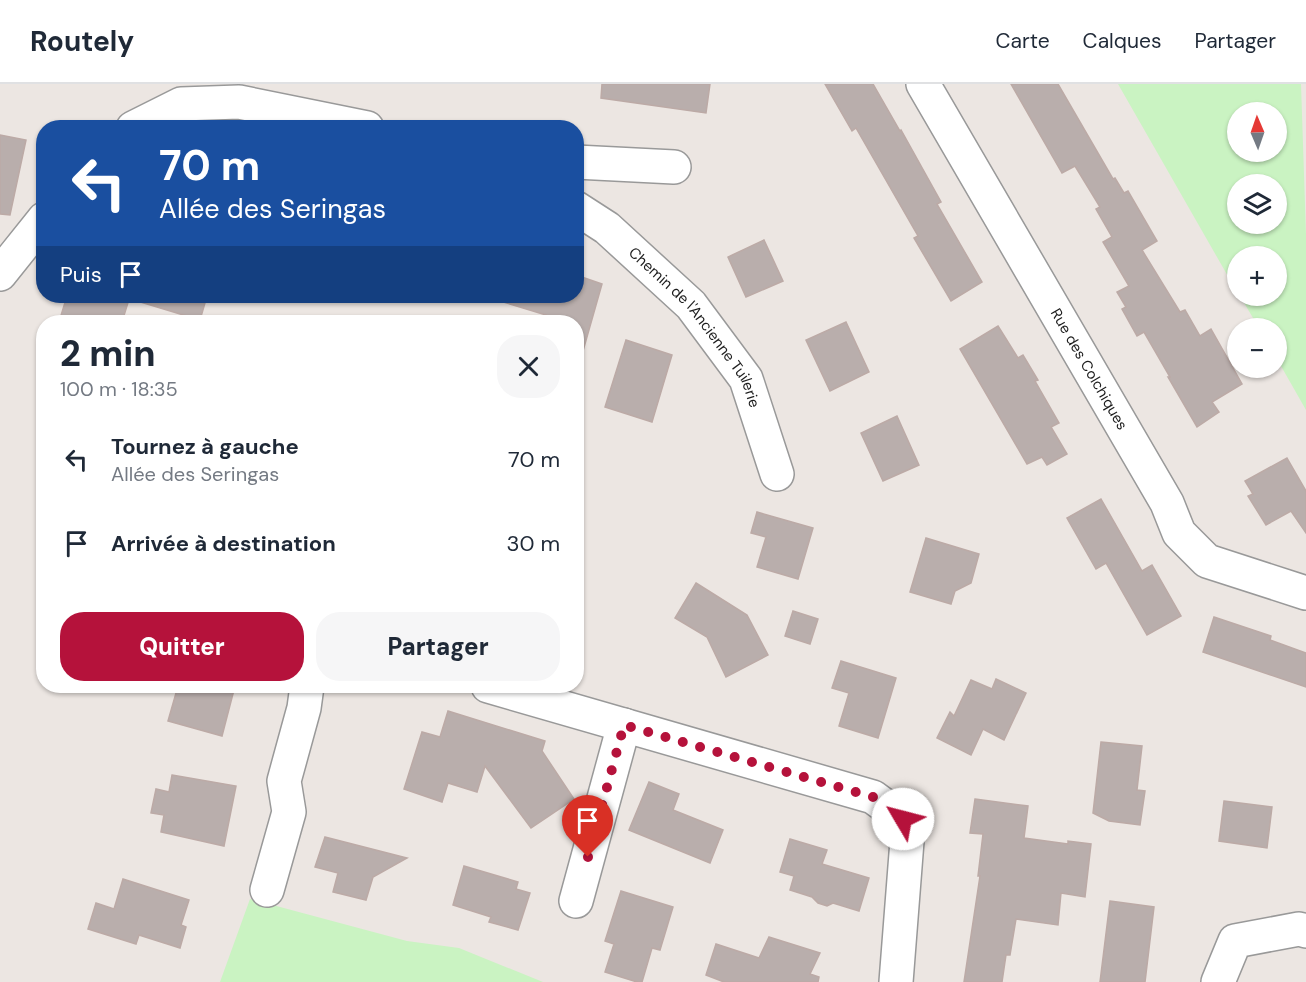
<!DOCTYPE html>
<html lang="fr">
<meta charset="utf-8">
<style>
:root{--surface:#fff;--page:#f6f6f7;--text:#1f2937;--muted:#747a83;--line:#e0e1e3;--accent:#b5123b}
body{margin:0;font-family:"DM Sans",sans-serif;background:var(--page);color:var(--text);height:100vh;display:flex;flex-direction:column;font-size:22px;white-space:nowrap}
*{box-sizing:border-box;margin:0}
p{font-size:20px;color:var(--muted)}
.icon{flex:none;width:33px;height:33px;fill:none;stroke:currentColor;stroke-width:2;stroke-linecap:round;stroke-linejoin:round}
.map{position:relative;flex:1;overflow:hidden}
.drawer{position:absolute;left:36px;top:231px;width:548px;height:378px;display:flex;flex-direction:column;background:var(--surface);border-radius:24px;box-shadow:0 2px 4px #0004}
.drawer>*{flex:none}
.guide{position:absolute;left:36px;top:36px;width:548px;height:183px;border-radius:24px;box-shadow:0 2px 4px #0004;background:#1a4fa0;color:#fff;overflow:hidden}
.needle{width:39px;rotate:358deg}
.buttons{position:absolute;left:1227px;top:18px;display:grid;gap:12px}
.buttons a{display:grid;place-items:center;width:60px;height:60px;border-radius:50%;background:var(--surface);box-shadow:0 2px 4px #0004;font-size:30px}
.pin{position:absolute;display:grid;place-items:center;width:51px;height:51px;color:#fff;margin:-62px -26px;border-radius:50% 50% 50% 0;rotate:-45deg;box-shadow:0 0 6px #0007}
.pin .icon{rotate:45deg}
.me{position:absolute;width:66px;margin:-33px;rotate:307deg;stroke-linejoin:round;filter:drop-shadow(0 0 4px #0008)}
.turn{display:flex;align-items:center;gap:21px;height:126px;padding:0 24px;font-size:27px}
.turn .icon{width:78px;height:78px;stroke-width:2.5}
.turn b{display:block;font-size:42px;line-height:51px}
.then{display:flex;align-items:center;height:57px;padding:0 24px;background:#0003;gap:12px;font-size:22px}
.round{display:grid;place-items:center;flex:none;width:63px;height:63px;border-radius:24px;background:var(--page)}
.headline{display:flex;align-items:center;justify-content:space-between;height:102px;padding:0 24px}
h1{font-size:36px;font-weight:800;line-height:45px}
.cta{display:flex;gap:12px;margin-top:auto;padding:12px 24px}
.cta a{flex:1;height:69px;border-radius:24px;background:var(--accent);color:#fff;font-size:24px;font-weight:800;line-height:69px;text-align:center}
.cta a+a{background:var(--page);color:var(--text)}
ul{padding:0;list-style:none}
li{display:flex;align-items:center;gap:18px;height:84px;padding:0 24px}
li div{flex:1}
li b{display:block;font-size:22px}
li em{font-style:normal}
header{display:flex;align-items:center;gap:36px;box-sizing:border-box;height:84px;padding:0 30px;background:var(--surface);border-bottom:2px solid var(--line)}
header strong{font-size:28px}
nav{display:flex;gap:33px;margin-inline-start:auto;font-size:21px}
.map>svg:first-child{display:block}
.park{fill:#caf3c2;fill-rule:evenodd}
.building{fill:#b9aeac;stroke:#bcaaa6;stroke-width:1.5}
.lines{fill:none;stroke-linecap:round;stroke-linejoin:round}
.minor-casing{stroke:#999;stroke-width:36}
.minor{stroke:#fff;stroke-width:33}
.route{stroke:#b5123b;stroke-width:10;stroke-dasharray:0 18}
.labels{text-anchor:middle;stroke-width:5;stroke-linejoin:round;paint-order:stroke}
.street-label{font-size:15px;fill:#1c1c1c;stroke:#fff}
</style>
<header>
<strong>Routely</strong>
<nav><a>Carte</a><a>Calques</a><a>Partager</a></nav>
</header>
<div class="map">
<svg width="1306" height="898" viewBox="0 0 1306 898">
<rect width="100%" height="100%" fill="#ece6e2"/>
<g class="park">
<path d="M1118,0H1301L1306,151V326L1277,275L1276,244H1259L1240,212H1276V172H1238L1237,208ZM1238,28H1276V68H1238ZM1238,100H1276V140H1238Z"/>
<polygon points="250,815 407,857 459,864 543,898 220,898"/>
</g>
<g class="building">
<polygon points="602,0 710,0 706,29 601,14"/>
<polygon points="825,0 873,0 900,47 901,46 941,118 937,120 982,198 951,217 914,154 918,152 856,44 852,47"/>
<polygon points="1011,0 1058,0 1113,95 1115,94 1124,109 1128,107 1157,157 1142,166 1180,228 1185,226 1200,252 1211,245 1242,300 1212,318 1219,328 1197,343 1168,293 1170,293 1144,248 1137,252 1122,225 1126,223 1117,208 1129,202 1103,158 1112,153 1096,125 1100,123 1075,82 1062,89"/>
<polygon points="0,51 26,56 10,131 0,130"/>
<polygon points="764,156 783,197 746,213 728,173"/>
<polygon points="576,191 602,200 583,267 576,266 576,238 544,238 546,231 500,217 501,212 576,212"/>
<polygon points="67,212 130,212 122,238 59,238"/>
<polygon points="138,212 207,212 200,236 137,217"/>
<polygon points="846,238 869,288 830,307 806,256"/>
<polygon points="998,242 1018,274 1023,271 1038,296 1035,297 1059,339 1051,343 1067,370 1047,381 1042,373 1027,380 960,265"/>
<polygon points="626,256 672,271 652,338 605,323"/>
<polygon points="897,332 919,381 883,397 861,349"/>
<polygon points="1287,374 1306,407 1306,449 1291,427 1266,441 1248,412 1253,410 1245,397"/>
<polygon points="1101,415 1142,487 1152,481 1181,532 1147,551 1106,479 1096,485 1067,434"/>
<polygon points="757,428 813,444 798,495 757,483 766,453 751,449"/>
<polygon points="926,454 979,470 971,499 955,507 951,520 910,508"/>
<polygon points="696,499 747,531 768,571 726,593 707,553 675,534"/>
<polygon points="793,527 818,535 810,560 785,552"/>
<polygon points="1214,533 1271,552 1270,556 1306,569 1306,603 1203,568"/>
<polygon points="841,577 896,594 878,654 839,642 849,609 832,604"/>
<polygon points="996,595 1026,609 1004,656 983,645 971,671 937,654 950,628 954,632 971,596 992,605"/>
<polygon points="178,602 235,602 222,652 168,637"/>
<polygon points="448,627 545,657 542,667 574,715 531,744 485,682 477,708 448,699 442,718 404,705 422,648 440,653"/>
<polygon points="1101,658 1142,662 1137,706 1145,707 1140,741 1109,737 1093,729"/>
<polygon points="172,691 236,702 224,762 161,748 164,731 151,729 156,705 169,708"/>
<polygon points="649,698 679,710 673,726 723,746 710,779 629,746"/>
<polygon points="975,715 1028,722 1024,754 1068,760 1068,757 1091,760 1085,813 1061,809 1058,841 1016,835 1010,871 1006,871 1002,898 964,898 980,792 978,792 983,750 970,749"/>
<polygon points="1224,717 1272,723 1267,764 1219,757"/>
<polygon points="325,753 407,774 373,793 366,816 333,808 338,789 315,783"/>
<polygon points="790,755 827,766 822,780 869,794 859,827 833,819 827,822 818,819 812,813 790,806 794,792 780,788"/>
<polygon points="464,782 518,798 516,805 530,809 518,846 489,838 491,833 453,821"/>
<polygon points="123,795 189,816 181,841 186,843 180,864 139,851 136,860 88,845 96,819 114,825"/>
<polygon points="621,807 673,823 660,866 652,864 642,898 637,898 605,888 614,860 605,857"/>
<polygon points="1110,817 1154,823 1145,898 1100,898"/>
<polygon points="769,853 820,869 810,890 819,893 818,898 724,898 706,891 716,860 759,874"/>
</g>
<g class="lines">
<defs>
<g id="minor">
<path id="s1" d="M923,0L1167,419L1179,449L1207,477L1306,509"/>
<polyline points="133,44 181,20 239,18 367,44"/>
<polyline points="576,78 674,83"/>
<path id="s2" d="M576,124L607,144L691,221L746,295L777,390"/>
<polyline points="0,190 44,135"/>
<polyline points="488,602 873,713 903,735 907,757 896,898"/>
<polyline points="267,806 289,728 284,697 304,624 307,602"/>
<polyline points="576,817 624,641"/>
<polyline points="1218,898 1235,857 1299,845 1306,847"/>
</g>
</defs>
<use href="#minor" class="minor-casing"/>
<use href="#minor" class="minor"/>
</g>
<g class="lines">
<polyline class="route" points="588,773 624,641 873,713 903,735"/>
</g>
<g class="labels">
<g class="street-label">
<text dy="5" stroke="none"><textPath href="#s2" startOffset="171">Chemin de l'Ancienne Tuilerie</textPath></text>
<text dy="5" stroke="none"><textPath href="#s1" startOffset="330">Rue des Colchiques</textPath></text>
</g>
</g>
</svg>
<div class="buttons">
<a><svg class="needle" viewBox="-14 -14 28 28"><path d="M0-13l5 13h-10z" fill="#e53935"/><path d="M0 13l5-13h-10z" fill="#747a83"/></svg></a>
<a><svg class="icon" aria-label="layers" viewBox="0 0 24 24"><path d="M12 4l9 5-9 5-9-5zM3 14l9 5 9-5"/></svg></a>
<a>+</a>
<a>−</a>
</div>
<div class="pin" style="left:588px;top:773px;background:#d93025"><svg class="icon" aria-label="arrive" viewBox="0 0 24 24"><path d="M6 21V4h12l-3 4 3 4H6"/></svg></div>
<svg class="me" style="left:903px;top:735px" viewBox="-20 -20 40 40"><circle r="19" fill="#fff"/><path d="M0-13L10 11 0 6-10 11z" fill="#b5123b"/></svg>
<div class="guide">
<div class="turn"><svg class="icon" aria-label="left" viewBox="0 0 24 24"><path d="M17 20v-9H6M10 6l-5 5 5 5"/></svg><div><b>70 m</b>Allée des Seringas</div></div>
<div class="then">Puis<svg class="icon" aria-label="arrive" viewBox="0 0 24 24"><path d="M6 21V4h12l-3 4 3 4H6"/></svg></div>
</div>
<section class="drawer">
<div class="headline"><div><h1>2 min</h1><p>100 m · 18:35</p></div><a class="round"><svg class="icon" aria-label="close" viewBox="0 0 24 24"><path d="M6 6l12 12M18 6L6 18"/></svg></a></div>
<ul>
<li><svg class="icon" aria-label="left" viewBox="0 0 24 24"><path d="M17 20v-9H6M10 6l-5 5 5 5"/></svg><div><b>Tournez à gauche</b><p>Allée des Seringas</p></div><em>70 m</em></li>
<li><svg class="icon" aria-label="arrive" viewBox="0 0 24 24"><path d="M6 21V4h12l-3 4 3 4H6"/></svg><div><b>Arrivée à destination</b></div><em>30 m</em></li>
</ul>
<div class="cta"><a>Quitter</a><a>Partager</a></div>
</section>
</div>
